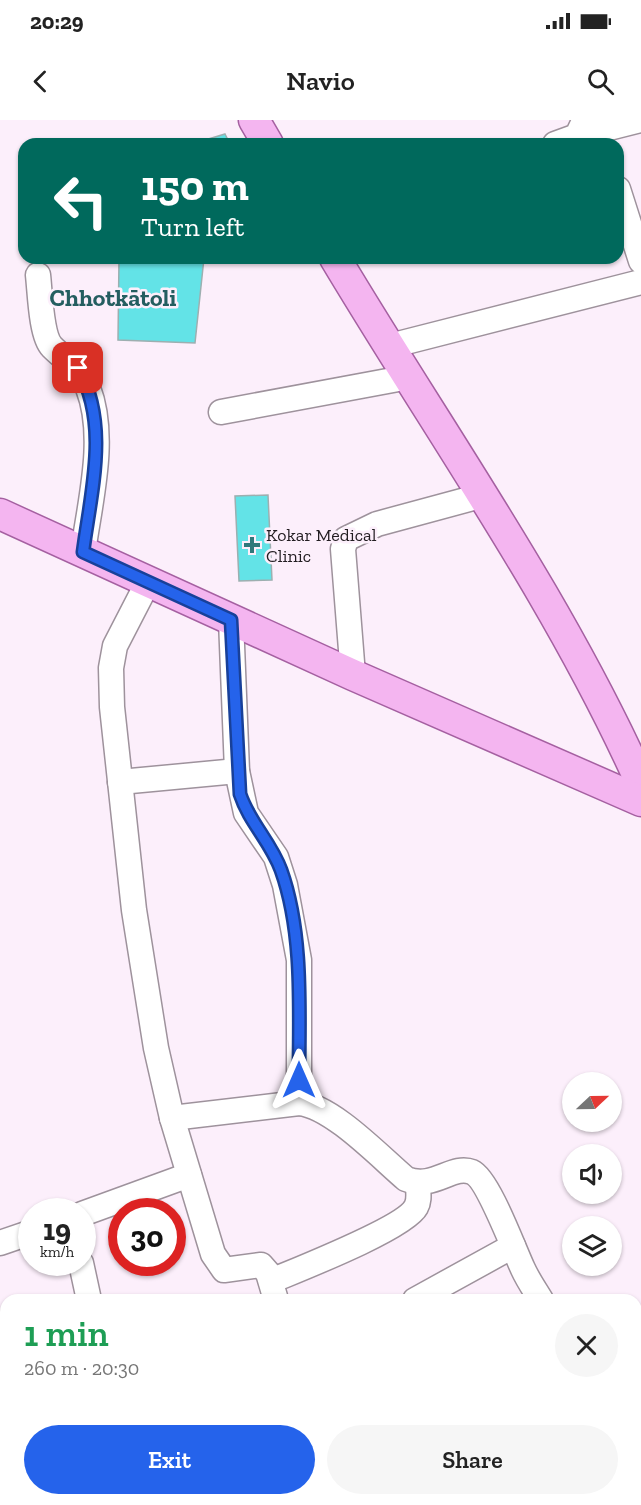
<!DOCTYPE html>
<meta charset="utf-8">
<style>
:root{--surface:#fff;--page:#f6f6f6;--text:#222;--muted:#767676;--accent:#2563eb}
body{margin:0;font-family:"Zilla Slab",serif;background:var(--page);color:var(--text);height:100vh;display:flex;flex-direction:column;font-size:22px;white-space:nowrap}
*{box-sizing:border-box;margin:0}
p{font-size:20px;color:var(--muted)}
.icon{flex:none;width:33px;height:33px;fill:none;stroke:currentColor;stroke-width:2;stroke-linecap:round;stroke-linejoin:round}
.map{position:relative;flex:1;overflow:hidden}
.details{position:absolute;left:0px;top:1174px;width:642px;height:212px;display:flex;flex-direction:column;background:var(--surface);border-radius:18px 18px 0 0;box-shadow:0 2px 4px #0004}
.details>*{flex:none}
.banner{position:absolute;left:18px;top:18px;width:606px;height:126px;border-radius:18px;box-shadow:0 2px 4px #0004;background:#00695c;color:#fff;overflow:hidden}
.needle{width:39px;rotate:68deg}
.buttons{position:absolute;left:562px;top:952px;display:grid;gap:12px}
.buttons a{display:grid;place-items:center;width:60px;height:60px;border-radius:50%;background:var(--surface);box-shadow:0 2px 4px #0004;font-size:30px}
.speed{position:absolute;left:18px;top:1078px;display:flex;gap:12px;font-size:30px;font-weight:700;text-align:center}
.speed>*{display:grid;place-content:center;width:78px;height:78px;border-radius:50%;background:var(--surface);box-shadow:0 2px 4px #0004;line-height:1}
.speed small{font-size:15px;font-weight:400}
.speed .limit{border:9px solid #d22;background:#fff;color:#111}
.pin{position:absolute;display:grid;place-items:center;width:51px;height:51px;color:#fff;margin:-26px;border-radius:12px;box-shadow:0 3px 9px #0006}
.me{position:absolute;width:66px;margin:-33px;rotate:0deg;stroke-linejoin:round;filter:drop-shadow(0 0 4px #0008)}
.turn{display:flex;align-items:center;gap:21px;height:126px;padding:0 24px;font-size:27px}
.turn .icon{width:78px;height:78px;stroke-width:2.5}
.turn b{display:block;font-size:42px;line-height:51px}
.round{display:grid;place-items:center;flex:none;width:63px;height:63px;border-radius:32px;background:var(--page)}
.head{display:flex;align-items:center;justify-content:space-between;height:102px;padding:0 24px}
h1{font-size:36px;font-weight:600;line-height:45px;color:#1e9e55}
.primary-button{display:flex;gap:12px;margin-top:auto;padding:12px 24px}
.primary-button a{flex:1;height:69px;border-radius:36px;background:var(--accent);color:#fff;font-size:24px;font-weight:600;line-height:69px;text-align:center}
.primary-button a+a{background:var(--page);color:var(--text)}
.status{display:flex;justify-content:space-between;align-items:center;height:42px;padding:0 30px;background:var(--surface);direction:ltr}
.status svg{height:16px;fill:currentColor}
header{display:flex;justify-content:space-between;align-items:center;height:78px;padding:0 24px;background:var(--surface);font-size:27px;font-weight:600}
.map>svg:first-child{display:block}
.building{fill:#63e3e7;stroke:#9dafb0;stroke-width:1.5}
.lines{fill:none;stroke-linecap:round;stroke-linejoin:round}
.minor-casing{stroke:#9e929c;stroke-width:27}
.major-casing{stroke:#a560a1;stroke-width:33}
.minor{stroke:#fff;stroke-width:24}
.major{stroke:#f4b5f0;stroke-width:30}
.route-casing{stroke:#184099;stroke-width:15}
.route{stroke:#2563eb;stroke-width:10}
.poi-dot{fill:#2f787b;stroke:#fceffb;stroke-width:2}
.labels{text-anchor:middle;stroke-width:5;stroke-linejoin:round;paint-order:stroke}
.poi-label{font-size:18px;fill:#221d21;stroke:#fceffb;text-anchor:start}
.district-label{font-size:24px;font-weight:bold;fill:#245e60;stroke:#fceffb}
</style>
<div class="status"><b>20:29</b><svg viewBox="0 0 49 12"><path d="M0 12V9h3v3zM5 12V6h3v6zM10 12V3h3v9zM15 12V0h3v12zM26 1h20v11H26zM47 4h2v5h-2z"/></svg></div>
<header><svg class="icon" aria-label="back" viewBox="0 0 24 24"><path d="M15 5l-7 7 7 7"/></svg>Navio<svg class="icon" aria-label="search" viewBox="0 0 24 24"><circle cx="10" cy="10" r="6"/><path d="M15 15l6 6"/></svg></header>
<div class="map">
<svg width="641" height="1385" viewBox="0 0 641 1385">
<rect width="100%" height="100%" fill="#fceffb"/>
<g class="building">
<polygon points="225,14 230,24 192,24"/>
<polygon points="119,138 204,138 195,223 118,220"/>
<polygon points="268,375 272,460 239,461 235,376"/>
</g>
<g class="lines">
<defs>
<g id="minor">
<polyline points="577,16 640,0"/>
<polyline points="555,24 577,16 584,1"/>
<polyline points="618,69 641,141"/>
<path d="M38,155C40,172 41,216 52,227C66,241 81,248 88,268C107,317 90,381 83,432"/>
<polyline points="390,226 641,162"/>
<polyline points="221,292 409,257"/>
<polyline points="148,462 115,526 111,548 112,587 134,790 156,928 172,998 213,1134 224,1150 261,1145 268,1153 276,1180"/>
<polyline points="231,500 237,651 246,693 276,737 285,765 299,840 299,983"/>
<polyline points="353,555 343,429 346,419 377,404 484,375"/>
<polyline points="120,662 237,651"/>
<path d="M172,998L299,983C332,986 380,1037 406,1059C434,1070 452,1044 472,1052C488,1059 514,1130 523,1149C528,1160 535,1170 541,1180"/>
<polyline points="82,1094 189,1055"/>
<polyline points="0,1123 32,1112"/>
<polyline points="81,1143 89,1180"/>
<path d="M271,1161C297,1150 405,1108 416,1087C420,1080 418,1072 418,1064"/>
<polyline points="415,1180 513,1126"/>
<polyline points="0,1247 6,1274"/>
<polyline points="636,1335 641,1344"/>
<polyline points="0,1371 6,1370"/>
<polyline points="80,1380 82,1385"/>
<polyline points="230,1380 230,1385"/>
<polyline points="303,1380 303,1385"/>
<polyline points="396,1380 399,1385"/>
<polyline points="542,1380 544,1385"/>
</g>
<g id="major">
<polyline points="254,0 268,24"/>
<path d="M335,138C439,312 558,478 641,663"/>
<polyline points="0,394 353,555 641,681"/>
</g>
</defs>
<use href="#minor" class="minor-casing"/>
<use href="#major" class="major-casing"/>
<use href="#minor" class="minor"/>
<use href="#major" class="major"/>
</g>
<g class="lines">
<defs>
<path id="route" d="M78,248C110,304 91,371 83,432L231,500L240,674C249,702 271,722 281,750C304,814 299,892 299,960"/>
</defs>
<use href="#route" class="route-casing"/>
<use href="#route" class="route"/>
</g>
<path class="poi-dot" d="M249 416h6v6h6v6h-6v6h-6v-6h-6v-6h6z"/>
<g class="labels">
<g class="poi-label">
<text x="266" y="421">Kokar Medical<tspan x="266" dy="21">Clinic</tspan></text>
</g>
<g class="district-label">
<text x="113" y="186">Chhotkātoli</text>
</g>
</g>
</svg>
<div class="buttons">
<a><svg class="needle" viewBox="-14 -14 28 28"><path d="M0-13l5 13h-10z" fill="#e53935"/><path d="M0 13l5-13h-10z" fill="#767676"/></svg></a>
<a><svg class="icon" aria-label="sound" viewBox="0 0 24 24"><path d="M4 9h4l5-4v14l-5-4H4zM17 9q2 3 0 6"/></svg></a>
<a><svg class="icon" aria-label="layers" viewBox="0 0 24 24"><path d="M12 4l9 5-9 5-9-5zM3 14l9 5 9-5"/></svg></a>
</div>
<div class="speed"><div>19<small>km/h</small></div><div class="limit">30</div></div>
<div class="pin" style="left:78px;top:248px;background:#d93025"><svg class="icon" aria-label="arrive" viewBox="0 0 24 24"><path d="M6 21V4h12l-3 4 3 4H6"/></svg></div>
<svg class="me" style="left:299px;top:960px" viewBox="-20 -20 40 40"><path d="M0-17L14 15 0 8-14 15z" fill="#2563eb" stroke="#fff" stroke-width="4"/></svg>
<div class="banner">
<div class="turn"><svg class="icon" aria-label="left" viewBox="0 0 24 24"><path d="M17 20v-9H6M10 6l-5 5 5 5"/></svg><div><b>150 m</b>Turn left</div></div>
</div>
<section class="details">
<div class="head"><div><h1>1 min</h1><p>260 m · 20:30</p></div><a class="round"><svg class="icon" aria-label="close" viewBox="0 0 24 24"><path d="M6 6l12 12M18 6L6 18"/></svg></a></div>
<div class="primary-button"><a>Exit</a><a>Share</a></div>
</section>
</div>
